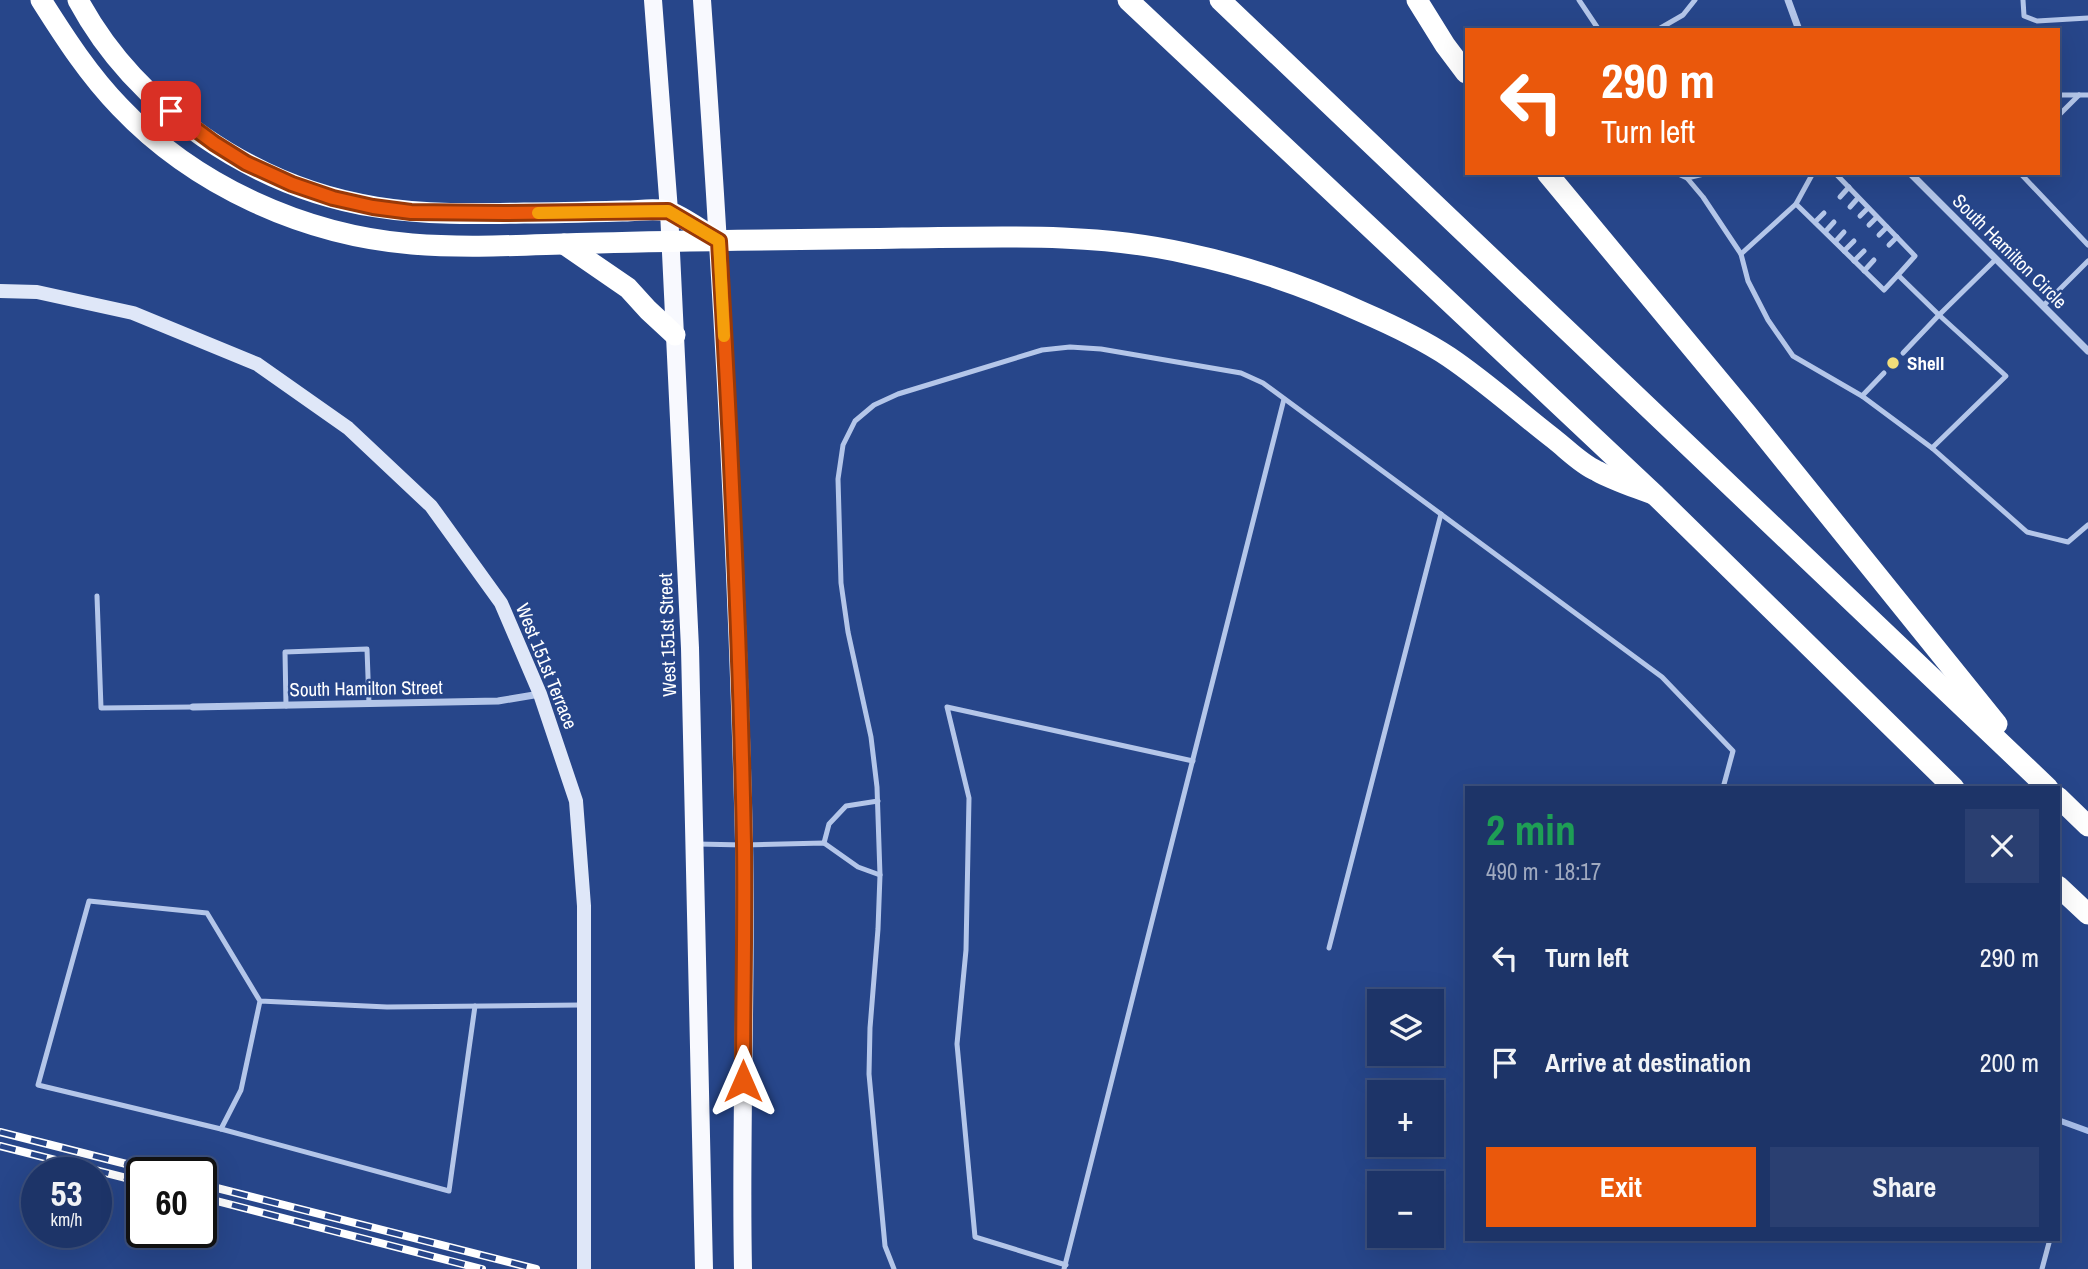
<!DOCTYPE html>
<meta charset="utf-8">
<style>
:root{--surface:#1d3468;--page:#2a3f71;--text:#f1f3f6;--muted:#a0aac0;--line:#3b4f7c;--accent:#ea580c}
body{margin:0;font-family:"Archivo Narrow",sans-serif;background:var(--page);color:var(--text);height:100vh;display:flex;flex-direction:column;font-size:26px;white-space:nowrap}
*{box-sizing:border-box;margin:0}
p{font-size:23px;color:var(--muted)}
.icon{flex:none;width:38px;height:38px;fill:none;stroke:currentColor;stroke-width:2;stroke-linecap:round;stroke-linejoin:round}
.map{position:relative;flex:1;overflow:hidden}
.side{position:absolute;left:1465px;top:786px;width:595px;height:455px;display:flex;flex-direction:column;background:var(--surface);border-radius:0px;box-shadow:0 7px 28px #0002,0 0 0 2px var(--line)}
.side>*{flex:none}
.hud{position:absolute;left:1465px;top:28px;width:595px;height:147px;border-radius:0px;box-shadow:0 7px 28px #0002,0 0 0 2px var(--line);background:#ea580c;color:#fff;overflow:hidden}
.controls{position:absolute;left:1367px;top:989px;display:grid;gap:14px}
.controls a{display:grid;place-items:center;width:77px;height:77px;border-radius:0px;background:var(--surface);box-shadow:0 7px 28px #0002,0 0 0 2px var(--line);font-size:35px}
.speed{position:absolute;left:21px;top:1157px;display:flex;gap:14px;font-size:35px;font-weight:700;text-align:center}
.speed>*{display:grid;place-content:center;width:91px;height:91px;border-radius:50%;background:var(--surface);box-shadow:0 7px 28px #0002,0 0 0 2px var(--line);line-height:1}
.speed small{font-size:18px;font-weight:400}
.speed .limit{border:4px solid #111;border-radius:10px;background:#fff;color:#111}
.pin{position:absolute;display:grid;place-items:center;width:60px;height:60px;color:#fff;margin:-30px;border-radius:14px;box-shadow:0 4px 10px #0006}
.me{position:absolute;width:77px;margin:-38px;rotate:0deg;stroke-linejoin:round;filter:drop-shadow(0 0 5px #0008)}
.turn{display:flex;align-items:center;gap:24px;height:147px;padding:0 21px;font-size:32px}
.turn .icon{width:91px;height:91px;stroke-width:2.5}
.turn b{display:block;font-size:49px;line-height:60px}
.round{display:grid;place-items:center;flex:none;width:74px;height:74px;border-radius:0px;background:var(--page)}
.head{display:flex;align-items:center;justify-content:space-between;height:119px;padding:0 21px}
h1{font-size:42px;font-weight:700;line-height:52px;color:#1e9e55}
.button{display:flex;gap:14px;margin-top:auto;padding:14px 21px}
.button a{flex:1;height:80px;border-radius:0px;background:var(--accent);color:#fff;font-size:28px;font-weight:700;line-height:80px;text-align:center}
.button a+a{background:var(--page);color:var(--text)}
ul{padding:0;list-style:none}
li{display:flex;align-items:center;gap:21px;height:105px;padding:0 21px}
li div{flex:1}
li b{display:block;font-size:26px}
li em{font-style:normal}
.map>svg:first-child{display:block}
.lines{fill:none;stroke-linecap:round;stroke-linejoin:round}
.stream{stroke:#a9bfea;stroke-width:6}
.lane{stroke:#b4c6e9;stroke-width:5}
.street{stroke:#b4c6e9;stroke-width:7}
.secondary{stroke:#dfe7f8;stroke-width:14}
.primary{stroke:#f8f9fe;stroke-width:18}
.highway{stroke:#fff;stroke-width:21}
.rail-casing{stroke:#fff;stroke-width:8}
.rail{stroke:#27468a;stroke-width:5;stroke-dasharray:16;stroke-linecap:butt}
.route-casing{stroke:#983908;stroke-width:18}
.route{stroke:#ea580c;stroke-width:12}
.slow{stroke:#f59e0b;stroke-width:12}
.poi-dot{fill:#f2de7a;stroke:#27468a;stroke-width:2.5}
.labels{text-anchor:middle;stroke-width:5;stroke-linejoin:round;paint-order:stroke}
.street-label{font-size:19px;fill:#fff;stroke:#27468a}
.poi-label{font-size:19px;font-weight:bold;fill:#fff;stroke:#27468a;text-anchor:start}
</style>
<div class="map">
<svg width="2088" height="1269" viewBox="0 0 2088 1269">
<rect width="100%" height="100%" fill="#27468a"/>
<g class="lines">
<polyline class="stream" points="2058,1120 2088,1131"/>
<g class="lane">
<polyline points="1579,0 1599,30"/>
<polyline points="2023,0 2024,16 2037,21 2088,18"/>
<polyline points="1657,30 1683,15 1695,0"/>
<polyline points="2058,95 2088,95"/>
<polyline points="2058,116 2079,95"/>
<polyline points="1676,173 1687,178 1708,173"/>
<polyline points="1813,173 1796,204 1741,254 1748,281 1768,320 1793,356 1862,396 1932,448 2027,532 2068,542 2088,525"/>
<polyline points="1835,173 1915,256 1898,275 1939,315 1996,259"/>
<polyline points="2020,173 2088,245"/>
<polyline points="1687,178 1703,197 1741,254"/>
<polyline points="1840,197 1849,187"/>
<polyline points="1796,204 1884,290 1898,275"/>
<polyline points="1850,207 1858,198"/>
<polyline points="1860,216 1868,208"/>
<polyline points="1815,222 1824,213"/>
<polyline points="1869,225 1877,217"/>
<polyline points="1825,232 1834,222"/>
<polyline points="1879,235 1887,227"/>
<polyline points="1835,242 1844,232"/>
<polyline points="1889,245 1897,237"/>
<polyline points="1844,251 1854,241"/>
<polyline points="1854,261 1864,251"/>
<polyline points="1864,271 1874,260"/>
<polyline points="2043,306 2088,261"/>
<polyline points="1903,353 1939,315 2006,376 1932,448"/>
<polyline points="1862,396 1884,373"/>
<polyline points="97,596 101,708 193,707"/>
<polyline points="286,706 285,652 367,649 369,704"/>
<polyline points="824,843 829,824 846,806 878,801"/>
<polyline points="697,844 744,845 824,843 858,867 880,875"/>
<polyline points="1329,948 1441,514"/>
<polyline points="260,1001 241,1090 221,1129 38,1085 89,901 207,913 260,1001 387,1007 581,1005"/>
<polyline points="221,1129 449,1191 475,1006"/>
<polyline points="1066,1265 975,1237 957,1044 966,950 969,798 947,707 1193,761"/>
<polyline points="894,1269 885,1246 869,1074 870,1028 878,929 880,875 877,787 871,737 848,632 841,583 838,479 843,445 855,421 874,405 898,394 1042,350 1070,347 1101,349 1241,373 1263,383 1662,677 1733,751 1723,788"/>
<polyline points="1064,1269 1284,399"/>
<polyline points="2042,1269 2050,1239"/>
</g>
<g class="street">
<polyline points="1788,0 1799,30"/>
<polyline points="1910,173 2088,351"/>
<polyline points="193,707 498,701 540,694"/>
</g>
<polyline class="secondary" points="0,291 37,292 133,313 257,364 348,428 431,506 501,603 540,694 576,801 584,906 584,1269"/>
<g class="primary">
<polyline points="653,0 669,211 690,648 704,1269"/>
<path d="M702,0C722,280 737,560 744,841C747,984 740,1127 743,1269"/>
</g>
<g class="highway">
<path d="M41,0C65,38 89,75 120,107C195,186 304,235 412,244C474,249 537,244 599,243C700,240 801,240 902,238C995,237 1093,232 1185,253C1247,266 1305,286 1362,312C1392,325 1422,339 1449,357C1486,382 1519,412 1554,439C1568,450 1581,464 1597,471C1615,481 1635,487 1655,495"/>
<path d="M78,0C136,108 255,188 376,207C425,215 475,214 524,213C558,213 591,212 625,211C638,211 654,208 667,211C678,213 706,233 717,240"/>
<polyline points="1128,0 1655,495 1954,788"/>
<polyline points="1220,0 2048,788"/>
<polyline points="1417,0 1445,45 1466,73"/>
<polyline points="1547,173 1747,414 1997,724"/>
<polyline points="564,244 628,288 648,310 675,335"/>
<polyline points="2058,797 2088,826"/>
<polyline points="2058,886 2088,914"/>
</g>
<defs>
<g id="rail">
<polyline points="0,1132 158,1172"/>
<polyline points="0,1146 142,1182"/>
<polyline points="201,1184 536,1269"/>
<polyline points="201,1197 482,1269"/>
</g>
</defs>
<use href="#rail" class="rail-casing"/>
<use href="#rail" class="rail"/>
</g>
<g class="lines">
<defs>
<path id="route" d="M171,111L214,143L246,163L292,184L333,198L373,207L411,212L504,213L668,211L719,241C731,441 740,642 744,843C745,922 743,1002 743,1081"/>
</defs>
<use href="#route" class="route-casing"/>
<use href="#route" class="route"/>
<polyline class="slow" points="538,213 668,211 719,241 724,336"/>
</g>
<circle class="poi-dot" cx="1893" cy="363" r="7"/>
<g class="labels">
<g class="street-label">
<text transform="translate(2010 251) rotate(45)" y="7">South Hamilton Circle</text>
<text transform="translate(667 635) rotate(-92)" y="7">West 151st Street</text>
<text transform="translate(547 666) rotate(68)" y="7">West 151st Terrace</text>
<text transform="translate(366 688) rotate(-1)" y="7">South Hamilton Street</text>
</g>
<g class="poi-label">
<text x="1907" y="370">Shell</text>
</g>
</g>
</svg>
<div class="controls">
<a><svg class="icon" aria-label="layers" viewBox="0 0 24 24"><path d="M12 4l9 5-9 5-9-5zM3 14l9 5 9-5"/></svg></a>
<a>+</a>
<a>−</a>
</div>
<div class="speed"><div>53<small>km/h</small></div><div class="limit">60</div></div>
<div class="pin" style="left:171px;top:111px;background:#d93025"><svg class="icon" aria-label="arrive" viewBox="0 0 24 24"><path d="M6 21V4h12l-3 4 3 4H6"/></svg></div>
<svg class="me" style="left:743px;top:1081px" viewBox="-20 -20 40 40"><path d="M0-17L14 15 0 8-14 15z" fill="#ea580c" stroke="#fff" stroke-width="4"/></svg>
<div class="hud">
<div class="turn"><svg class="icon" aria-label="left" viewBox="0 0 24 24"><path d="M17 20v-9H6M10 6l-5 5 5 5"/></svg><div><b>290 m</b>Turn left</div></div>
</div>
<section class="side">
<div class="head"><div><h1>2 min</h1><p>490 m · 18:17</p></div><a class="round"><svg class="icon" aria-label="close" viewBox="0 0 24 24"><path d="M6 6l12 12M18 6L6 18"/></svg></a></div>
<ul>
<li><svg class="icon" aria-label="left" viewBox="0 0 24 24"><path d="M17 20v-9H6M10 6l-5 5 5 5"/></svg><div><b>Turn left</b></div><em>290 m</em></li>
<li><svg class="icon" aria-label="arrive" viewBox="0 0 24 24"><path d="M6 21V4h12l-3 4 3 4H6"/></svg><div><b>Arrive at destination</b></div><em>200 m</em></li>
</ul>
<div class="button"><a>Exit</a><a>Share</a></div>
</section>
</div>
